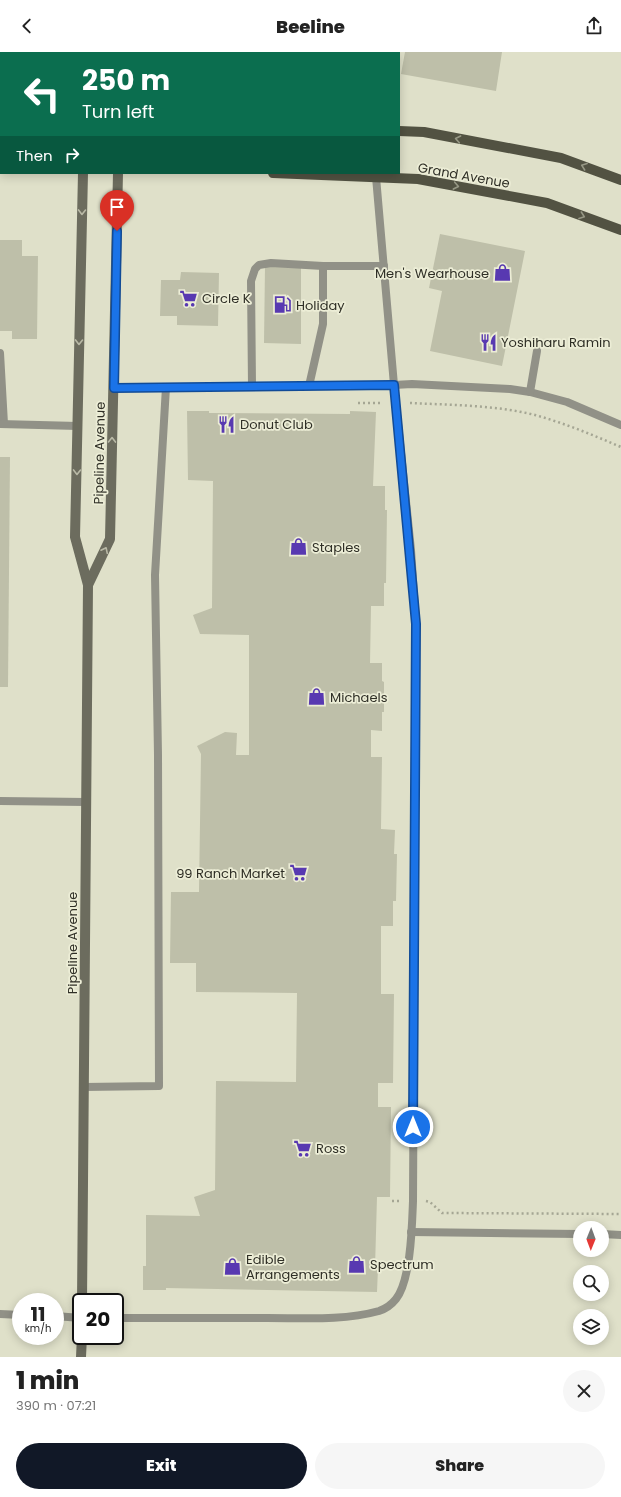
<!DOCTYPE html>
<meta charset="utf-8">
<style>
:root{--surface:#fff;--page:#f6f6f6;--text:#222;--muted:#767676;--accent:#111827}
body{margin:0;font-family:Poppins,sans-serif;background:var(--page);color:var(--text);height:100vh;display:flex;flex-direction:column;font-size:15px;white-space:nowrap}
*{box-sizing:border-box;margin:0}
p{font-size:13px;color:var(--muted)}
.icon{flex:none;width:22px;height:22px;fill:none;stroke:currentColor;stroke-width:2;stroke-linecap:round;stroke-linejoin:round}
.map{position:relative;height:1305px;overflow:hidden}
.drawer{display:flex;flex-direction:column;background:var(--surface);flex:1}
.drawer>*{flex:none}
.hud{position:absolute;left:0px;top:0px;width:400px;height:122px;box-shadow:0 2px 10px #0003;background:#0b6e4f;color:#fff;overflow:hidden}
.needle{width:26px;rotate:181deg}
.controls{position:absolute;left:573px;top:1169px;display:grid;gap:8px}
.controls a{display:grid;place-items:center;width:36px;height:36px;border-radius:50%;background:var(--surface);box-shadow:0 2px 10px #0003;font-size:20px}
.speed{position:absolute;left:12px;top:1241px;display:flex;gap:8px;font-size:20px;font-weight:700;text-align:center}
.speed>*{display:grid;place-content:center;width:52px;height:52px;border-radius:50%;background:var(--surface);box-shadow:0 2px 10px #0003;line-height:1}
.speed small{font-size:10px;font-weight:400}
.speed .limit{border:2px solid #111;border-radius:6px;background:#fff;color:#111}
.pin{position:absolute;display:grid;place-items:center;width:34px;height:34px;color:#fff;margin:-41px -17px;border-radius:50% 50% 50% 0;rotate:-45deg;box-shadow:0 0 4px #0007}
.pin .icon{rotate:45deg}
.me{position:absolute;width:44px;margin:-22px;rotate:0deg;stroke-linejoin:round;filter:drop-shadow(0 0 3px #0008)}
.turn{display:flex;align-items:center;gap:14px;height:84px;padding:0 16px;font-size:18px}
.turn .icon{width:52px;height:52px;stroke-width:2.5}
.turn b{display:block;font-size:28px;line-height:34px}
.then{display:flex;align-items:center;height:38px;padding:0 16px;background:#0003;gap:8px;font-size:15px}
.round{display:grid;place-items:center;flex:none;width:42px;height:42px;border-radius:21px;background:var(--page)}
.overview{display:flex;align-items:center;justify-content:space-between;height:68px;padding:0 16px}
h1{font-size:24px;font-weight:800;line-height:30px}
.button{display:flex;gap:8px;margin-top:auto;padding:8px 16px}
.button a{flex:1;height:46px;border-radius:24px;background:var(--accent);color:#fff;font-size:16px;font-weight:800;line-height:46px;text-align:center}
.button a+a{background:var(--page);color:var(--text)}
header{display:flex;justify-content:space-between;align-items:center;height:52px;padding:0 16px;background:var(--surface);font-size:18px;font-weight:800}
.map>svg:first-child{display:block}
.building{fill:#bebfa9}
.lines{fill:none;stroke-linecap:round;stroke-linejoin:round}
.path{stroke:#a5a694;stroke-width:2.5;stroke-dasharray:2 3;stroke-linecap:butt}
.lane{stroke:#919187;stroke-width:8}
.secondary{stroke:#6c6c5e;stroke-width:10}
.primary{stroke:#525242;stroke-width:10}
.oneway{stroke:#979885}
.oneway2{stroke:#b9b9a6}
.route-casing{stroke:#114b97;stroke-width:10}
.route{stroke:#1a73e8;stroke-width:7}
.labels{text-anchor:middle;stroke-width:3.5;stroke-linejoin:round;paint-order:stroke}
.street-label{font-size:13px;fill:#2f2f26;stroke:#ecedd6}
.poi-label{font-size:13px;fill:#2f2f26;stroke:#ecedd6;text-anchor:start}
</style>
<header><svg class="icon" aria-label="back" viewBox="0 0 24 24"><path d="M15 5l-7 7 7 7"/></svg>Beeline<svg class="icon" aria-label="share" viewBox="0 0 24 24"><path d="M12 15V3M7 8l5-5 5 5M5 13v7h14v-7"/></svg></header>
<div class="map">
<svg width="621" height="1305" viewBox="0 0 621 1305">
<rect width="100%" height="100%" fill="#dfe0c9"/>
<g class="building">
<polygon points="405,0 502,0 496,39 401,22"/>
<polygon points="440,182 525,199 502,314 430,299 442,239 429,236"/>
<polygon points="0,188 22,188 22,204 38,204 37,287 12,287 12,279 0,279"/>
<polygon points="265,214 301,215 301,292 264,291"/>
<polygon points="181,220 219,221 218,274 177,273 177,264 160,264 161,228 180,228"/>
<polygon points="187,359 209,359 209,361 350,362 350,359 376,360 373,434 385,434 385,458 387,458 386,531 384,531 384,554 371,554 370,611 382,611 382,629 384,630 384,660 382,660 382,679 371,678 371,705 382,705 381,777 395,778 394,802 397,802 396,849 393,849 393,874 381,874 381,942 394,942 393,1031 378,1031 378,1055 391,1055 390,1145 377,1145 375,1216 378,1216 377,1240 166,1236 166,1238 143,1238 143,1214 146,1214 146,1163 200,1164 194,1145 215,1138 216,1029 296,1030 297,941 196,940 196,911 170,911 171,840 199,840 201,702 197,694 225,680 237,681 236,703 249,703 249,583 200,582 193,563 212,556 213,429 188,428"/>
<polygon points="0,405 10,405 8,635 0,635"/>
</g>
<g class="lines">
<g class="path">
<polyline points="358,351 383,351"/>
<path d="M410,351C451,353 495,353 535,363C564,371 593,383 621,395"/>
<polyline points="392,1149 399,1149"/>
<polyline points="426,1149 430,1150 442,1161 621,1162"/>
</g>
<g class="lane">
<polyline points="360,1 360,0"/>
<polyline points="376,125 394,333 412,332 510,337 530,340 567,350 621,373"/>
<polyline points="0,301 4,372"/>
<polyline points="252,334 251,229 255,217 259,213 271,211 323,214 384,214"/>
<polyline points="309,334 323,272 323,214"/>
<path d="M114,336L394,333L411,498L416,572L413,1149C412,1173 411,1228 396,1247C392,1252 385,1257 379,1259C343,1269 304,1266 267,1266C216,1266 166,1266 115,1266"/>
<polyline points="530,340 537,299"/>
<polyline points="0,372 78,374"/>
<polyline points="0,749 86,750"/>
<polyline points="84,1035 159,1034 158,703 155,523 166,335"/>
<polyline points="411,1180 580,1182"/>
<polyline points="602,1182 621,1183"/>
<polyline points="0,1262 21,1263"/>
<polyline points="55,1264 81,1266"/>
</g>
<g class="secondary">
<polyline points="82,0 82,1"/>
<polyline points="119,1 119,0"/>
<polyline points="88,533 110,487 118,121"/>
<polyline points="82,1250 88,533 75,485 83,121"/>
<polyline points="81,1305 82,1284"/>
</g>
<g class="primary">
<polyline points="0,71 1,71"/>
<polyline points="399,79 424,80 561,106 621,128"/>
<polyline points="0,117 1,117"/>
<polyline points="273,121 418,127 547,151 621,178"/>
</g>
</g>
<defs><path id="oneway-chevron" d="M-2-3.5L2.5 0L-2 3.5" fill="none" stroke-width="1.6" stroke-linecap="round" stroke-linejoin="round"/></defs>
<g class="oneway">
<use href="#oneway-chevron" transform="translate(458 87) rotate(-169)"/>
<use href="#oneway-chevron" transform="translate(584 114) rotate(-160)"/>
<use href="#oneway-chevron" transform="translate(456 134) rotate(11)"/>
<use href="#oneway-chevron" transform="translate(582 164) rotate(20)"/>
</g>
<g class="oneway2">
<use href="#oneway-chevron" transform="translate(82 160) rotate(91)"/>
<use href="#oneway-chevron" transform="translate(79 290) rotate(91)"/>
<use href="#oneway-chevron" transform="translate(112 388) rotate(-89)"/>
<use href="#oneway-chevron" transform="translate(77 420) rotate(91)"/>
<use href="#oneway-chevron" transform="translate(105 498) rotate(-64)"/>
</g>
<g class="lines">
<defs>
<polyline id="route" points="117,179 114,336 394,333 416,572 413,1075"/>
</defs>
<use href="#route" class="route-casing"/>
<use href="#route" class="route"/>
</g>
<defs>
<symbol id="shop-bare" viewBox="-9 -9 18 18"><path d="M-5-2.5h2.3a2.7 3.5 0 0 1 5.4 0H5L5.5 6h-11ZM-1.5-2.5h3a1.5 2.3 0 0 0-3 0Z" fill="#5839b1" stroke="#ecedd6" stroke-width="2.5" paint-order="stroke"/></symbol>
<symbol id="supermarket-bare" viewBox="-9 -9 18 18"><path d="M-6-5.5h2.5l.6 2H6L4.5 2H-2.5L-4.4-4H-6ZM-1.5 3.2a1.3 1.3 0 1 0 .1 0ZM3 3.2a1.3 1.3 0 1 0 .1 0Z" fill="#5839b1" stroke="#ecedd6" stroke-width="2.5" paint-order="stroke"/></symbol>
<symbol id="fuel-bare" viewBox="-9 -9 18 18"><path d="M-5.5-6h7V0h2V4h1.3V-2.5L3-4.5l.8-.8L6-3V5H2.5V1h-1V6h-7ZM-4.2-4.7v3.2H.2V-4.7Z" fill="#5839b1" stroke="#ecedd6" stroke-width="2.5" paint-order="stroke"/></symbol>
<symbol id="restaurant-bare" viewBox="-9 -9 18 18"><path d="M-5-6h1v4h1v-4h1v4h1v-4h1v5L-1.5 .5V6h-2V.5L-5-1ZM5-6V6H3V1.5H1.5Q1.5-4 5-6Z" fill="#5839b1" stroke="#ecedd6" stroke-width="2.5" paint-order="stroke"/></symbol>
</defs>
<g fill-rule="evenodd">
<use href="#shop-bare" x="490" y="208" width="25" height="25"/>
<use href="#supermarket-bare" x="176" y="234" width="25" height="25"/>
<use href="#fuel-bare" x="270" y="240" width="25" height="25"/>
<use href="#restaurant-bare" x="476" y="278" width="25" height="25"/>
<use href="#restaurant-bare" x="214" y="360" width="25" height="25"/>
<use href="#shop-bare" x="286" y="482" width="25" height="25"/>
<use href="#shop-bare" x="304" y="632" width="25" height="25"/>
<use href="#supermarket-bare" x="286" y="808" width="25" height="25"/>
<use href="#supermarket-bare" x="290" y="1084" width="25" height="25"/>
<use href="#shop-bare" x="344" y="1200" width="25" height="25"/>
<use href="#shop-bare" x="220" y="1202" width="25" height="25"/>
</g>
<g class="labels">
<g class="street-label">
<text transform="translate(464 123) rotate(10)" y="5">Grand Avenue</text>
<text transform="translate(99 401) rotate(-89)" y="5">Pipeline Avenue</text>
<text transform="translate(72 891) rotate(-90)" y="5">Pipeline Avenue</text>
</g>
<g class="poi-label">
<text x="489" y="226" text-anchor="end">Men's Wearhouse</text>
<text x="202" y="251">Circle K</text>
<text x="296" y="258">Holiday</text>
<text x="501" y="295">Yoshiharu Ramin</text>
<text x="240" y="377">Donut Club</text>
<text x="312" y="500">Staples</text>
<text x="330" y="650">Michaels</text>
<text x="285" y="826" text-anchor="end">99 Ranch Market</text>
<text x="316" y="1101">Ross</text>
<text x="246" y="1212">Edible<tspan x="246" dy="15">Arrangements</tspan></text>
<text x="370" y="1217">Spectrum</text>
</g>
</g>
</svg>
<div class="controls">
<a><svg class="needle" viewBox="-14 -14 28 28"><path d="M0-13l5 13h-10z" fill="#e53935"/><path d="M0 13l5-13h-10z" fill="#767676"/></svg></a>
<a><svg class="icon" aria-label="search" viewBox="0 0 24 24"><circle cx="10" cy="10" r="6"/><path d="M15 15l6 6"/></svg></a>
<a><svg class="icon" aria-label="layers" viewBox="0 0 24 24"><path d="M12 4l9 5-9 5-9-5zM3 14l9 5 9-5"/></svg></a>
</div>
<div class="speed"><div>11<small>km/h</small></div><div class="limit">20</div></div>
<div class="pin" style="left:117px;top:179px;background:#d93025"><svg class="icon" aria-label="arrive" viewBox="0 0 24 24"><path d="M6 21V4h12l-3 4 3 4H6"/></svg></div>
<svg class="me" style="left:413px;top:1075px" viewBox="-20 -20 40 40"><circle r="17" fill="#1a73e8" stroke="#fff" stroke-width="3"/><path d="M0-11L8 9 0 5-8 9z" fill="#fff"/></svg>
<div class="hud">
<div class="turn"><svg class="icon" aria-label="left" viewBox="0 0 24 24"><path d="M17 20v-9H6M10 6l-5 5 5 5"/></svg><div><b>250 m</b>Turn left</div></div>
<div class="then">Then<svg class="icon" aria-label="right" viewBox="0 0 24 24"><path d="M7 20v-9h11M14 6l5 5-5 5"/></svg></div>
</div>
</div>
<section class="drawer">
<div class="overview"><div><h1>1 min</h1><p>390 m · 07:21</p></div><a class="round"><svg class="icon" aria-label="close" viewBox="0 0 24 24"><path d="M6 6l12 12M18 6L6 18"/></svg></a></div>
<div class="button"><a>Exit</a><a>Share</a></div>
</section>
